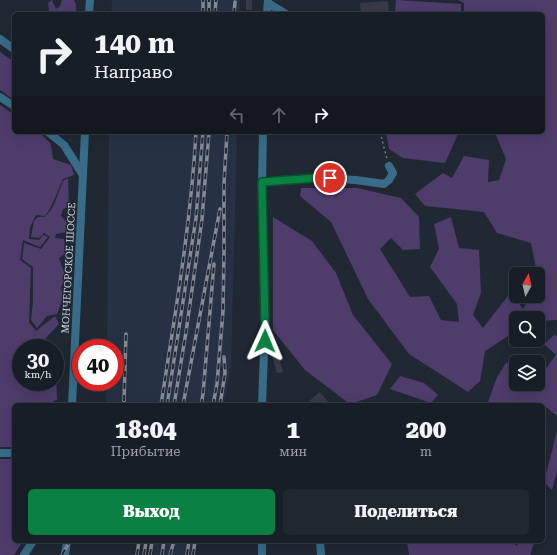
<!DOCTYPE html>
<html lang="ru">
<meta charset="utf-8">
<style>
:root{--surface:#181e27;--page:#21272f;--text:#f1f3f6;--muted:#9fa2a7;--line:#363c44;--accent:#0b8043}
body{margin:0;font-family:"Roboto Serif",serif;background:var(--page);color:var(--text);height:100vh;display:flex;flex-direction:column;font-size:15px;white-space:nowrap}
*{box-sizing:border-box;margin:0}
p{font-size:13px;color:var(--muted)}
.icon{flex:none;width:22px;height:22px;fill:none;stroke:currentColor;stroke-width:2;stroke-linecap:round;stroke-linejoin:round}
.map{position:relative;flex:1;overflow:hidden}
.details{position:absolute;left:12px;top:403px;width:533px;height:140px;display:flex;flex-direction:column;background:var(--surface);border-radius:6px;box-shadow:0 4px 16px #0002,0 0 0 1px var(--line)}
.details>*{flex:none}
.guide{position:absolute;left:12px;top:12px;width:533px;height:122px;border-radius:6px;box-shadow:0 4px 16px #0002,0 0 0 1px var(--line);background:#181e27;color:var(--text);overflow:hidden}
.needle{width:26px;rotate:8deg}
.buttons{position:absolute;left:509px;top:267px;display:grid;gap:8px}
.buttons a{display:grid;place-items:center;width:36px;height:36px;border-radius:6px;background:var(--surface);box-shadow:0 4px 16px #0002,0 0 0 1px var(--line);font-size:20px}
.speed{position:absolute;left:12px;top:339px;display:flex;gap:8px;font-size:20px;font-weight:700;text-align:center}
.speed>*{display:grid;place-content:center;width:52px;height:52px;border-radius:50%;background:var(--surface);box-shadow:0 4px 16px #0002,0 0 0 1px var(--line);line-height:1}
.speed small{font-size:10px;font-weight:400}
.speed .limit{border:6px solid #d22;background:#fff;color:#111}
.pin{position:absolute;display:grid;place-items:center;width:34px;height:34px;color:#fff;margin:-17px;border:2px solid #fff;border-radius:50%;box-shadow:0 1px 4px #0007}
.me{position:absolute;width:44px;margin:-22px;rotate:1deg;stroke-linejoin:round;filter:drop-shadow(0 0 3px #0008)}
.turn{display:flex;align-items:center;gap:14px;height:84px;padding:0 16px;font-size:18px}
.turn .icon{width:52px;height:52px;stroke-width:2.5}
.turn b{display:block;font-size:28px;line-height:34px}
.lanes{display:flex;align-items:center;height:38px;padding:0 16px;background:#0003;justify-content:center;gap:20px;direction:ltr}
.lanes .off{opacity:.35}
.eta{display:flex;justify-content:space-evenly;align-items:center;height:68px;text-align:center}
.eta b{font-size:24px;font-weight:800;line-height:28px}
.action{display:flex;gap:8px;margin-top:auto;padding:8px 16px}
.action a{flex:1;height:46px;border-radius:6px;background:var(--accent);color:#fff;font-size:16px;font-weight:800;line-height:46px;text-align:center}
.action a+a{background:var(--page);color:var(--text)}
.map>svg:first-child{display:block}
.built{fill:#263243}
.green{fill:#4e3c6b}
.building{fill:#383a48}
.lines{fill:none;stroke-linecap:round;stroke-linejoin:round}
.path{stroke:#757b85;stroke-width:1.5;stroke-dasharray:2 3;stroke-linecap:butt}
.minor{stroke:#396c88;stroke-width:8}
.rail-casing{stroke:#858b95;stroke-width:3.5}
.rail{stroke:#202834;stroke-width:2;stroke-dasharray:6;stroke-linecap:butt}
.route-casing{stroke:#07532c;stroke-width:10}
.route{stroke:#0b8043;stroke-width:7}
.labels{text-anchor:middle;stroke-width:3;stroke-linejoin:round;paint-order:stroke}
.street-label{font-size:10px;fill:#d1d6de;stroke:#202834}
</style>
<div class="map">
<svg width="557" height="555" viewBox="0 0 557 555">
<rect width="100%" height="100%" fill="#202834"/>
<g class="built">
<polygon points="112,0 240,0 240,14 111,14"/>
<polygon points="109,132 237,132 231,367 224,405 106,405 106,382 115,382 115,348 107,348"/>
<polygon points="149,541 197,541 194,555 155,555"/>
</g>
<g class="green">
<polygon points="52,0 56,9 60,6 62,0 74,0 76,4 76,14 47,14 49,10 48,3"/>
<polygon points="396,0 461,4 461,14 395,14"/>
<polygon points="458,0 557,0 557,320 538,321 538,318 516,318 516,331 485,351 480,381 468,392 409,354 368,299 331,222 300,196 301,188 357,188 401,198 419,217 420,249 403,250 391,238 380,249 410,297 429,296 441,320 459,322 457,304 430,267 439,249 434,224 451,217 459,248 479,250 481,293 473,315 483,328 511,292 523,309 531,296 538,296 538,285 539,283 538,274 537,274 531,243 497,233 484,212 425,206 415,194 443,173 452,178 464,156 489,160 488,182 499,180 506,159 495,133 507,133 507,132 543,132 543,14 464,14 464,3"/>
<polygon points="0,52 14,62 14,100 0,90"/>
<polygon points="0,105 14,115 14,132 39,132 51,144 53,159 71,165 74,175 63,179 51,207 45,216 36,215 30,227 29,239 39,240 43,235 48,237 40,247 23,240 20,260 31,268 29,322 36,331 55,316 59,324 46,338 41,348 21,348 21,382 55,382 56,371 57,400 53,401 54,405 14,405 14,447 0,447"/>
<polygon points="386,132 459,132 445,163 403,158 389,149"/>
<path d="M68,178L69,207L63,209L61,216L67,223L66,232L56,234L55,238L64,239L66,253L59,258C62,268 69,277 61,287L63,298L57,314L47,316L37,328L31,320L33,303V267L22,259L24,243L41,249L50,237L44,233L39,238L31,237L34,221L38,217H45L53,207L63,181Z"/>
<polygon points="273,217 312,241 336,273 353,315 392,364 377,395 350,404 305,370 273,330"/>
<polygon points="554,335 557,336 557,416 546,407 543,408 543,405 487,405 497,377 506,363 516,365 516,384 538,384 538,369 544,371 556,355 544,344"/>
<polygon points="400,376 424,383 438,395 431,403 390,389"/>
<polygon points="557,431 557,471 552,490 544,482"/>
<polygon points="0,459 14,459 14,541 23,541 14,555 0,555"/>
<polygon points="407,541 514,541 516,546 521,541 535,541 530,555 409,555"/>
</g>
<g class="building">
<rect x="246" y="0" width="6" height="10"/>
<polygon points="388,1 389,14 361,14 360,3"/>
<polygon points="278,354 283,372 277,373 272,356"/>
<polygon points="320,392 331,405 313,405 309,401"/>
</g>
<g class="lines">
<polyline class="path" points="380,132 387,159"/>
<g class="minor">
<polyline points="268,3 286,14"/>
<polyline points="89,14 90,0"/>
<polyline points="267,14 268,0"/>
<polyline points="0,39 14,49"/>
<polyline points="0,97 14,106"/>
<polyline points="48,132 64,145 83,175"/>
<polyline points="262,182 317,178 356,180 384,184 389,180 393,173 389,166"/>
<polyline points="72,405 85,132"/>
<polyline points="262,405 265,325 262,182 263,132"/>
<polyline points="0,453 14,453"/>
<polyline points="262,541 262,555"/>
<polyline points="320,541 321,555"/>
<polyline points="24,555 33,541"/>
<polyline points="65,555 67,541"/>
</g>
<defs>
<g id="rail">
<polyline points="203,14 203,0"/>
<polyline points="209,14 209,0"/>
<polyline points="215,14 216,0"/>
<polyline points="234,14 235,2"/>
<polyline points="124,401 126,334"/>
<path d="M161,405C175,314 191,224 196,132"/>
<polyline points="167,405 196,218 203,132"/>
<polyline points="174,405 186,332 202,219 209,132"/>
<polyline points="183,405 220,209"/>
<polyline points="201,405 203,394 214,264"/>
<polyline points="213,405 217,384 223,311 224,251 224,184 227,132"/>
<polyline points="220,405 225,373 224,357"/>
<polyline points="62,555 70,541"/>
<polyline points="137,555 139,541"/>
<polyline points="144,555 146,541"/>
<polyline points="150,555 152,541"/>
<polyline points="162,555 164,541"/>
<polyline points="170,555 174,541"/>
<polyline points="187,555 189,541"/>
<polyline points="193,555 195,541"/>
</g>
</defs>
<use href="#rail" class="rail-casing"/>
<use href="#rail" class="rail"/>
</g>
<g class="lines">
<defs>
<polyline id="route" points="265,341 265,326 262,182 317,178 330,178"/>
</defs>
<use href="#route" class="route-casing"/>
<use href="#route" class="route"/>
</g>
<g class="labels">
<g class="street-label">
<text transform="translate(68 268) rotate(-87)" y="4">МОНЧЕГОРСКОЕ ШОССЕ</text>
</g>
</g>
</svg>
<div class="buttons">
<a><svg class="needle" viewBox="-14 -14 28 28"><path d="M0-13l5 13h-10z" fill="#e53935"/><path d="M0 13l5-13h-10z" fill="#9fa2a7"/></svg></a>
<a><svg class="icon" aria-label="search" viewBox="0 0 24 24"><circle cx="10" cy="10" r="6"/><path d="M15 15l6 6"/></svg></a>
<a><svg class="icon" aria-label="layers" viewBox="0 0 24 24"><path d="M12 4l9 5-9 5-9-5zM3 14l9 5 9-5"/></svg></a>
</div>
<div class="speed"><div>30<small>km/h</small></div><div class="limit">40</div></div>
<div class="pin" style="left:330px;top:178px;background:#d93025"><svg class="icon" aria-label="arrive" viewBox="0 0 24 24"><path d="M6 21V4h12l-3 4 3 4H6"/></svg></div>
<svg class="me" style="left:265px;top:341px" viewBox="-20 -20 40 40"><path d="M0-17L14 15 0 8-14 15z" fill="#0b8043" stroke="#fff" stroke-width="4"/></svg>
<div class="guide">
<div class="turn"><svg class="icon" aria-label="right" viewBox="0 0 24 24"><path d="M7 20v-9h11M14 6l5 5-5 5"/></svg><div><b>140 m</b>Направо</div></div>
<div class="lanes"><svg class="icon off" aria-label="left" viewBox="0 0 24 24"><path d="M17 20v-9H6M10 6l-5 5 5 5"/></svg><svg class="icon off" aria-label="ahead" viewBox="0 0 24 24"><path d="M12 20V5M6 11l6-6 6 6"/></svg><svg class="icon" aria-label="right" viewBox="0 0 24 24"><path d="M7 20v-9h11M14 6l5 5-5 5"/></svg></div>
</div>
<section class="details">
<div class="eta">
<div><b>18:04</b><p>Прибытие</p></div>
<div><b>1</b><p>мин</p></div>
<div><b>200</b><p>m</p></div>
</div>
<div class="action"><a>Выход</a><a>Поделиться</a></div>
</section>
</div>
